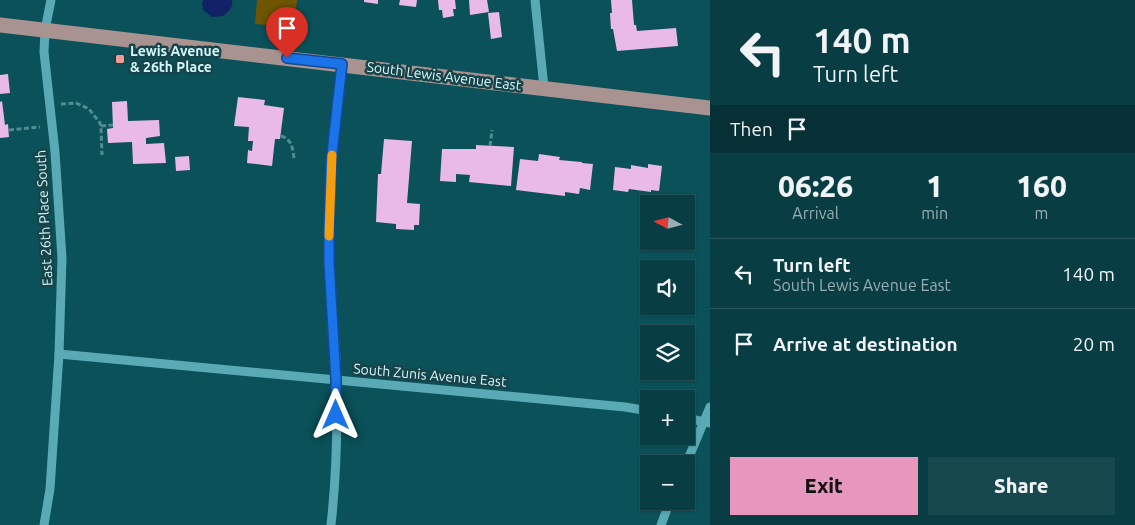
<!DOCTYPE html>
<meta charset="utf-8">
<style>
:root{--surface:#083d43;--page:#16484e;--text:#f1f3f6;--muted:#98aeb2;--line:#29565c;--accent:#e797bd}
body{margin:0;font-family:Ubuntu,sans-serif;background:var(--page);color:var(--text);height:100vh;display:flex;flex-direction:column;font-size:19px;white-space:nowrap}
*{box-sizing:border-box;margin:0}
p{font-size:16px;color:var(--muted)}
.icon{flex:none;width:28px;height:28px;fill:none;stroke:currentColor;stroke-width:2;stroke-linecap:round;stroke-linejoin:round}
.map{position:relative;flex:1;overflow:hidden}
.panel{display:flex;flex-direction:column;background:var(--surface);width:425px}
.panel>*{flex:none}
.guide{background:#083d43;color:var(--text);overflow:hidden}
.needle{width:32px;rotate:277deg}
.tools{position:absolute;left:640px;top:195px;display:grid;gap:10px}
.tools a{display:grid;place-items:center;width:55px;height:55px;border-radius:0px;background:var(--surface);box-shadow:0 1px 4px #0004,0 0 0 1px var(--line);font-size:25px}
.pin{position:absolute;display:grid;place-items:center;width:42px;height:42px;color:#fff;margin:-51px -21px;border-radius:50% 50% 50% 0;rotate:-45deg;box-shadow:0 0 5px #0007}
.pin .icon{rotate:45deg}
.me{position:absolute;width:55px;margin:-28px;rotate:0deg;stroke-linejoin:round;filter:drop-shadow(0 0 4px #0008)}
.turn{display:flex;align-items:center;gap:18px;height:105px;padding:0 20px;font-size:22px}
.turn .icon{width:65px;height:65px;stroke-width:2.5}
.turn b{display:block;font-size:35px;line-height:42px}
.then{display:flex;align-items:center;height:48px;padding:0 20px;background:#0003;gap:10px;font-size:19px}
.eta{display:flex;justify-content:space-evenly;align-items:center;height:85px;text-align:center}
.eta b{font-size:30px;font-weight:800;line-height:35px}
.button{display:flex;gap:10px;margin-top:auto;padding:10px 20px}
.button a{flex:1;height:58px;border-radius:0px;background:var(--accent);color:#111;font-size:20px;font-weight:800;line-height:58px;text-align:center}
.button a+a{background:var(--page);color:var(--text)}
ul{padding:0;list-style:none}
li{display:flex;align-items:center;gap:15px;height:70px;padding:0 20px;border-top:1px solid var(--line)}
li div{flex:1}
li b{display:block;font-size:19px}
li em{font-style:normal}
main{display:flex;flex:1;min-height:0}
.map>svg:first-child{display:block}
.green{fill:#705500}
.water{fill:#126}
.building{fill:#e9bae8}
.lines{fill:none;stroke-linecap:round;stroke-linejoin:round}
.path{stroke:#518c93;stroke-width:3;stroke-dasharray:5 2.5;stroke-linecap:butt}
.minor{stroke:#59aab5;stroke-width:9}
.major{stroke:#a99391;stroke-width:15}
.route-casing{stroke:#114b97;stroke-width:12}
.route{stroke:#1a73e8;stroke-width:9}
.slow{stroke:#f59e0b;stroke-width:9}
.poi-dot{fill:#f59c92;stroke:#184449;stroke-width:2}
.labels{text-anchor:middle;stroke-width:5;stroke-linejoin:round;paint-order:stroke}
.poi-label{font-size:14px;font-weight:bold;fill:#d2f9fe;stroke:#184449;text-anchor:start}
.street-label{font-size:14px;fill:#d2f9fe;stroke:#184449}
</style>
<main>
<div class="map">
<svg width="710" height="525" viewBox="0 0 710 525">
<rect width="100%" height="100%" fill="#0a5159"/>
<polygon class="green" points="257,0 297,0 294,27 255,24"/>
<path class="water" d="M204,0H232C234,7 228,12 223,16L212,17L203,10L202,2Z"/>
<g class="building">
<polygon points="364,0 378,0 378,4 364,2"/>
<polygon points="400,0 417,0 416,7 399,5"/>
<polygon points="438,0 455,0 456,9 453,9 454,16 443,18 442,10 439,10"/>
<polygon points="469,0 487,0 489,12 470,15"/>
<polygon points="611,0 632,0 634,25 636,25 637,31 676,28 678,46 617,51 613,29 611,29 610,13 612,13"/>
<polygon points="499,12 502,37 491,39 488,13"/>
<polygon points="8,74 10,93 0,94 0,75"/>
<polygon points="238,97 265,100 264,105 284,108 280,139 275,139 272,166 247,163 248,150 252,151 253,141 248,141 249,127 234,126"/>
<polygon points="2,101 5,125 8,124 9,137 0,138 0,102"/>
<polygon points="127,101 128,121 159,120 160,136 146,138 146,144 164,143 166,163 133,164 132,142 108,143 107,129 113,128 112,102"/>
<polygon points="384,139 412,141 407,203 420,204 419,225 414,225 414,230 396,229 396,224 376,222 378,174 381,174"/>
<polygon points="476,145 514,147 511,186 469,182 470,175 456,174 456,182 440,181 442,149 476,149"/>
<polygon points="539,154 560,157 559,160 582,162 582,163 593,164 590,190 580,188 579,194 565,192 565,196 516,190 520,159 538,161"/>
<polygon points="189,156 190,170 176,171 175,157"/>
<polygon points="648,164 662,166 659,191 651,190 651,192 629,189 628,192 613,190 615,167 631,169 631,165 648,168"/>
</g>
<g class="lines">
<g class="path">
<polyline points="61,104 76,103 89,109 100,123 101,128 102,155"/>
<polyline points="101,126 113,125"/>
<polyline points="9,130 40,127"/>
<path d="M281,136C292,139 293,149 294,159"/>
<polyline points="490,146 492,130"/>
</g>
<g class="minor">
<polyline points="535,0 544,88"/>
<polyline points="59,354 625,407 649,411"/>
<polyline points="686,418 710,423"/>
<polyline points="686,464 710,407"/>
<polyline points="44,525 50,489 59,354 62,258 55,152 44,52 45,30 51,0"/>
<path d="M331,525C337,470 338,414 336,359C334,326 329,293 329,260C327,194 334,129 342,64"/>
<polyline points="661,525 670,501"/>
</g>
<polyline class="major" points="0,25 710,108"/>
</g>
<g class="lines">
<defs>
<polyline id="route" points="287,58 342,64 331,163 329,223 329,262 336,380 336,415"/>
</defs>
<use href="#route" class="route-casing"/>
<use href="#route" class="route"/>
<polyline class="slow" points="329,236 332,155"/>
</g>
<rect class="poi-dot" x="115" y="54" width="10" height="10" rx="2.5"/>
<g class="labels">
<g class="poi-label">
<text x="130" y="56">Lewis Avenue<tspan x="130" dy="16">&amp; 26th Place</tspan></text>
</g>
<g class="street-label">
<text transform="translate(444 76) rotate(7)" y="5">South Lewis Avenue East</text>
<text transform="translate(44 218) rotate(-93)" y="5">East 26th Place South</text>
<text transform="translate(430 375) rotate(5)" y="5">South Zunis Avenue East</text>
</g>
</g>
</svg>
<div class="tools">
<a><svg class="needle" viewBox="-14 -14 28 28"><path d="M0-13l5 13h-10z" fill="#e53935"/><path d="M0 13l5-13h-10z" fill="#98aeb2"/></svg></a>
<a><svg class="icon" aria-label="sound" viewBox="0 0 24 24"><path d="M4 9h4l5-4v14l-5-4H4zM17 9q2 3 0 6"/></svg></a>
<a><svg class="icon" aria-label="layers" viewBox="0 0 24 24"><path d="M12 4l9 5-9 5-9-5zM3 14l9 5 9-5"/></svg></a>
<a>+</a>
<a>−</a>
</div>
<div class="pin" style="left:287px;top:58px;background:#d93025"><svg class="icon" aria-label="arrive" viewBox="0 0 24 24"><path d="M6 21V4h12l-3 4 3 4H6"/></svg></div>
<svg class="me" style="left:336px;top:415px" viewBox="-20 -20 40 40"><path d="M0-17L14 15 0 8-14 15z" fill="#1a73e8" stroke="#fff" stroke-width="4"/></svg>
</div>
<section class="panel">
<div class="guide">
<div class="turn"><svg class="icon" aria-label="left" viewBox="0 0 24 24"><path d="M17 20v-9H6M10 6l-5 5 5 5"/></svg><div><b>140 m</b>Turn left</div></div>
<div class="then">Then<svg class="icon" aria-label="arrive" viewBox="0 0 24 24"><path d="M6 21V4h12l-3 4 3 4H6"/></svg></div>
</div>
<div class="eta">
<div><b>06:26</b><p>Arrival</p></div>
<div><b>1</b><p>min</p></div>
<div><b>160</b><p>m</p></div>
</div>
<ul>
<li><svg class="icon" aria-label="left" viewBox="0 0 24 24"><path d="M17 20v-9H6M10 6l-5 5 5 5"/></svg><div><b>Turn left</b><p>South Lewis Avenue East</p></div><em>140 m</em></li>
<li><svg class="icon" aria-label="arrive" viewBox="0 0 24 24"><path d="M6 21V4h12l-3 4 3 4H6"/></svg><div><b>Arrive at destination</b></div><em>20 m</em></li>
</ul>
<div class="button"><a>Exit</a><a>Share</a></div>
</section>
</main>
